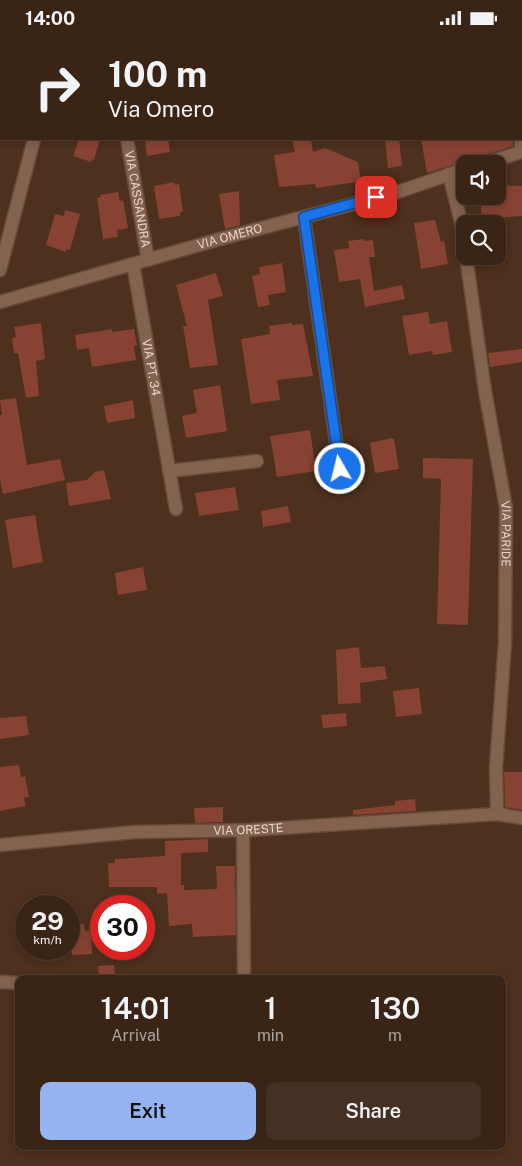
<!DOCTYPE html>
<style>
:root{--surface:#3a2416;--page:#453023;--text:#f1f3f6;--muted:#aba4a1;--line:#544135;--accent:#95b2f1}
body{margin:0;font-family:"Public Sans",sans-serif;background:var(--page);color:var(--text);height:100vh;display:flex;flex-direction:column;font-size:19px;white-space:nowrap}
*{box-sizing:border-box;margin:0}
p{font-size:16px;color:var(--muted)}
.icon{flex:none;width:28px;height:28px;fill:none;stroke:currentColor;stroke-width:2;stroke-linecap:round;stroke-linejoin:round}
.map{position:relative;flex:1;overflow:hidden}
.details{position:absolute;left:15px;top:940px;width:491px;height:175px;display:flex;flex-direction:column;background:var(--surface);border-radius:10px;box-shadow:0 2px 8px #0003,0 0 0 1px var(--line)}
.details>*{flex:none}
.banner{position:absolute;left:0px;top:0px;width:522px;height:105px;box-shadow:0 2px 8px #0003,0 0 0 1px var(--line);background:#3a2416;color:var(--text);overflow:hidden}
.tools{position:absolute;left:456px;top:120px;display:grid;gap:10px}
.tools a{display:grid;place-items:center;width:50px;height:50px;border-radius:10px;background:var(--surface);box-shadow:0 2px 8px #0003,0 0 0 1px var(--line);font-size:25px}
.speed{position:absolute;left:15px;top:860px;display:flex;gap:10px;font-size:25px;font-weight:700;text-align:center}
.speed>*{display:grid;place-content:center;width:65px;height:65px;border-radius:50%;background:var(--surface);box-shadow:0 2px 8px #0003,0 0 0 1px var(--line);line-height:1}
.speed small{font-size:12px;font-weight:400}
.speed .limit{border:8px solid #d22;background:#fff;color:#111}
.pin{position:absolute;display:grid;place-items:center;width:42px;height:42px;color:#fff;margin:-21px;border-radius:10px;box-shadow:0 2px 8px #0006}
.me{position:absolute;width:55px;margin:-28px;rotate:352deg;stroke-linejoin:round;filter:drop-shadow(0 0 4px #0008)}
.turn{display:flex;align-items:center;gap:18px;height:105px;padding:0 25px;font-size:22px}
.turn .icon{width:65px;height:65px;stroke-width:2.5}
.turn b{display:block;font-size:35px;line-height:42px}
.eta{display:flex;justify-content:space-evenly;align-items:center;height:85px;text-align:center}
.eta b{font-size:30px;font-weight:600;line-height:35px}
.cta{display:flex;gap:10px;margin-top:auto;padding:10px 25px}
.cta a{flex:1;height:58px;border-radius:10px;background:var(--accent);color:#111;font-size:20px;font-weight:600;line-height:58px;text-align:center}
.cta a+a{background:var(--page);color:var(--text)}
.status{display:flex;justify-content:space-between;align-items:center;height:35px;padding:0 25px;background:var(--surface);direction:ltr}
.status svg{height:14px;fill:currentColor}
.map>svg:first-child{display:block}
.building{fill:#874233}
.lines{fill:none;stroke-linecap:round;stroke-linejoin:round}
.street-casing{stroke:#654c3b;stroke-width:15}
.street{stroke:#83624e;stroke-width:12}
.route-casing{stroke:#114b97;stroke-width:12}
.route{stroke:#1a73e8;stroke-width:9}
.labels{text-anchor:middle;stroke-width:5;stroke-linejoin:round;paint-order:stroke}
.street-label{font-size:12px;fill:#e7d4c9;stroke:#291c14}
</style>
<div class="status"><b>14:00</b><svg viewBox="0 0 49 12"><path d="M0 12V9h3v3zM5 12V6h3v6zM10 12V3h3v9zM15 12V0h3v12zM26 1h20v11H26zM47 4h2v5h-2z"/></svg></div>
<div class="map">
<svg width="522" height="1131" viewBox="0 0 522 1131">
<rect width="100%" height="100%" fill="#4d301d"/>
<g class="building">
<polygon points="79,104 100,104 94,125 92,124 91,127 73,121"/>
<polygon points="149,104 168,104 170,117 147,121 145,107"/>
<polygon points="292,104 311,104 313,117 325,113 358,127 361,147 369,145 372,156 360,159 357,147 316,153 315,149 279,152 274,120 295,117"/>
<polygon points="385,104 399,104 402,131 388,133"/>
<polygon points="421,104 513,104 513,111 427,138"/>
<polygon points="174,147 175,150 179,149 183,177 180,177 180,181 159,184 154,151"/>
<polygon points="498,150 522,151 522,181 482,184 480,161 498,161"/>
<polygon points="239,156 240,190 225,194 219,159"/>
<polygon points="118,157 120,166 123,165 128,193 117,195 118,202 103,204 97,163 101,162 100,160"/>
<polygon points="65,175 80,179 70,215 66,214 66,217 46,210 55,179 64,181"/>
<polygon points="435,185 441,207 444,206 448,229 421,234 414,188"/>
<polygon points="364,204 364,206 373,205 375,222 369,222 374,256 402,250 405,264 365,272 360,244 339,247 334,215 349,213 348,206"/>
<polygon points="282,228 286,257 268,260 270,270 258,272 252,241 260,239 259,232"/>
<polygon points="216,238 223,261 208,265 218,330 190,333 183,291 187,291 176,250"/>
<polygon points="428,277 430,289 447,286 452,317 433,320 432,316 409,320 402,281"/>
<polygon points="41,288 45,324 36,326 39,361 26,363 18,318 14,318 12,303 16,302 14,292"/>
<polygon points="292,288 292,290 303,289 313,341 277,345 280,365 251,369 241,304 270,299 269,291"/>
<polygon points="112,294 112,297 134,294 137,310 134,311 136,325 92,332 89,313 77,315 75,300"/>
<polygon points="522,314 522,327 490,332 488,318"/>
<polygon points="220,350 227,396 186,403 182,381 197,378 193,355"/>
<polygon points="16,363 27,430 60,424 65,445 3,459 0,444 0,380 2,380 0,365"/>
<polygon points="133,365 135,383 107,388 104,371"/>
<polygon points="310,395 316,436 277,442 270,401"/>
<polygon points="392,403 394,404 399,434 375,438 370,408"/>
<polygon points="423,423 473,424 468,590 437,589 441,444 423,443"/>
<polygon points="104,435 111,464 69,471 66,448 87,445 95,437"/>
<polygon points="235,452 239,475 199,481 195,458"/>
<polygon points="288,471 291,487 263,492 261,476"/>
<polygon points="35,480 43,527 13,533 5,485"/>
<polygon points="143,532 147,555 118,560 115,538"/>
<polygon points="359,612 361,633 385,631 387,644 360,648 361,668 338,669 336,615"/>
<polygon points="419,653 422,679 396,682 393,656"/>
<polygon points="346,678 347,691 323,693 321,680"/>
<polygon points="26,681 29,700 0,704 0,683"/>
<polygon points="19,730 21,742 25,741 29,762 24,763 26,771 0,776 0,732"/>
<polygon points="504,737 522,737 522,775 505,772"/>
<polygon points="415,764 416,776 353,780 353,775 395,770 395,766"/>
<polygon points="223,772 223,787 195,788 194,773"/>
<polygon points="208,804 208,817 181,818 181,850 184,850 184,855 217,854 216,831 235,831 236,900 193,902 192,889 169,891 167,858 157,859 157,852 109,852 108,828 115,828 115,824 165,821 165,806"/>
<polygon points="71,889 84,889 85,896 91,895 92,919 72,920"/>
<polygon points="114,930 115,944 99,944 98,931"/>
</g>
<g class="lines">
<defs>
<g id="street">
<polyline points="110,0 110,1"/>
<polyline points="62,1 63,0"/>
<polyline points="513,1 513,0"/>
<path id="s1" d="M127,104L148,225"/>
<polyline points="483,129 521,117 521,104"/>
<polyline points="449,139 461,187 465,215"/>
<polyline points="304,182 340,434"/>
<path id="s2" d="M466,221L485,356L506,473L505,607L496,732L497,779"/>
<path id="s3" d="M133,229L176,474"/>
<polyline points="0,235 34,104"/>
<path id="s4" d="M0,267L220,204L395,158L465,134"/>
<polyline points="169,436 257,426"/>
<polyline points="243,796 244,944"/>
<path id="s5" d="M0,810L135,797L250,795L497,779L522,783"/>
<polyline points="0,947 19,948"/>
</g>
</defs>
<use href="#street" class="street-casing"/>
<use href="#street" class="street"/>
</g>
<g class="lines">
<defs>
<polyline id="route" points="340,434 304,182 376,162"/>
</defs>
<use href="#route" class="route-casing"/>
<use href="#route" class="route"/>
</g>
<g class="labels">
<g class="street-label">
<text dy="4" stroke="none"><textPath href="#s1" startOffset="61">VIA CASSANDRA</textPath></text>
<text dy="4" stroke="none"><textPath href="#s4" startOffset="239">VIA OMERO</textPath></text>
<text dy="4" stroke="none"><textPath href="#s3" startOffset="105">VIA PT. 34</textPath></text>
<text dy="4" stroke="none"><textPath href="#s2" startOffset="281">VIA PARIDE</textPath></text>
<text dy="4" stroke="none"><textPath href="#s5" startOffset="249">VIA ORESTE</textPath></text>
</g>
</g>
</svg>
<div class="tools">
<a><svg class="icon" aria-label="sound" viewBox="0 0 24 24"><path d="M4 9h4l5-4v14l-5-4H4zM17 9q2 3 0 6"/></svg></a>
<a><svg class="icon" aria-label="search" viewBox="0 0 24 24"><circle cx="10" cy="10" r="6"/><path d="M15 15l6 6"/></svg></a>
</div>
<div class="speed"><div>29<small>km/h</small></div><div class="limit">30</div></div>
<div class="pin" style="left:376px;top:162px;background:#d93025"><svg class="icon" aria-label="arrive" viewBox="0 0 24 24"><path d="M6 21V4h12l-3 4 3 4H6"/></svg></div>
<svg class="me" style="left:340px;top:434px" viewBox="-20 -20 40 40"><circle r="17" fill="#1a73e8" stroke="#fff" stroke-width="3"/><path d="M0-11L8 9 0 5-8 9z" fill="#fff"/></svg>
<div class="banner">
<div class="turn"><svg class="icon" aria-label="right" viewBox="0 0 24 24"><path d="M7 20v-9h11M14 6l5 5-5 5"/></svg><div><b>100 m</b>Via Omero</div></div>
</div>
<section class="details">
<div class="eta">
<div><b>14:01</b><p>Arrival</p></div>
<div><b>1</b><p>min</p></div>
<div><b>130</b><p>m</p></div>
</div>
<div class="cta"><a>Exit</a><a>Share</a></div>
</section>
</div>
